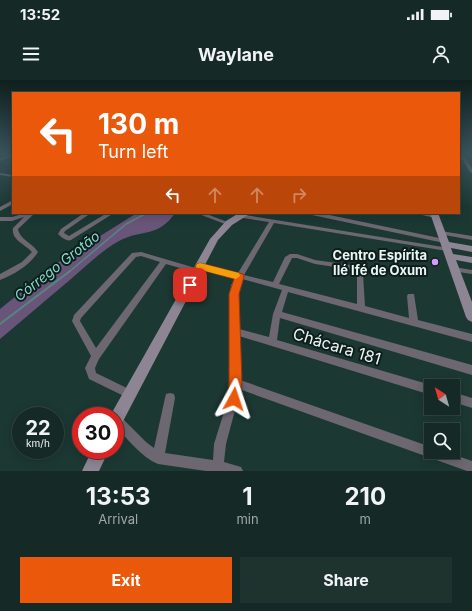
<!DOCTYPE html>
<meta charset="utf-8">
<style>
:root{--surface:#152a26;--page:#1e322e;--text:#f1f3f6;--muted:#9da7a7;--line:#344643;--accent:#ea580c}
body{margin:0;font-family:Inter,sans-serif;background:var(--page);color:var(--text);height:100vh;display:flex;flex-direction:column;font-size:15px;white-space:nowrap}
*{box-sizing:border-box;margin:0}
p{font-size:13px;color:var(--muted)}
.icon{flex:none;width:22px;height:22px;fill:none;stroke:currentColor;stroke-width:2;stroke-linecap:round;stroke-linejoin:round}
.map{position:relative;height:391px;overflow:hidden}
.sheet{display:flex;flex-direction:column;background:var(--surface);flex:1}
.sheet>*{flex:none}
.hud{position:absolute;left:12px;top:12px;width:448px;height:122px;border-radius:0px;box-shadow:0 2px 10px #0003,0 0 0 1px var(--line);background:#ea580c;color:#fff;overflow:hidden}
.needle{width:26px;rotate:323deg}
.tools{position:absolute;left:424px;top:299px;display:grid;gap:8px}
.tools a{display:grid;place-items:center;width:36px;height:36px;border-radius:0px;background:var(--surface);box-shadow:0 2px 10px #0003,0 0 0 1px var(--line);font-size:20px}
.speed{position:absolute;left:12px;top:327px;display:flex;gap:8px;font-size:20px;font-weight:700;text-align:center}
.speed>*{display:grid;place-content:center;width:52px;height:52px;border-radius:50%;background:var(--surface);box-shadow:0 2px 10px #0003,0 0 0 1px var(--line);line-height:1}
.speed small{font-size:10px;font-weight:400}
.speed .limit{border:6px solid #d22;background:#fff;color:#111}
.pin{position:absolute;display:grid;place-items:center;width:34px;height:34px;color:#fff;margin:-17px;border-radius:8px;box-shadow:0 2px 6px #0006}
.me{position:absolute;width:44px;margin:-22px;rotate:5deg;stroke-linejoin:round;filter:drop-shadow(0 0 3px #0008)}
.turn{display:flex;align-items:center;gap:14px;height:84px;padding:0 20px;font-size:18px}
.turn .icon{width:52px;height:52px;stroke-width:2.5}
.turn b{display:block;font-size:28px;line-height:34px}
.lanes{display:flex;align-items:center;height:38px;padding:0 20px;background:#0003;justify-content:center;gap:20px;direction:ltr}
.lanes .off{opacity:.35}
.eta{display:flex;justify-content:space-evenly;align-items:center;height:68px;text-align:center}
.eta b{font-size:24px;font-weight:700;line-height:28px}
.cta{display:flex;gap:8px;margin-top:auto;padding:8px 20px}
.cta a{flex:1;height:46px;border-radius:0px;background:var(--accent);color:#fff;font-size:16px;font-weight:700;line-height:46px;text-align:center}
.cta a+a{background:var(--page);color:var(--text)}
.status{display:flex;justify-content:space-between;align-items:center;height:28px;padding:0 20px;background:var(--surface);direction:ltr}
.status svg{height:11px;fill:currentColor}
header{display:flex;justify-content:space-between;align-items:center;height:52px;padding:0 20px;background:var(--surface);font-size:18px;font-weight:700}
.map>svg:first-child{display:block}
.forest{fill:#69557a}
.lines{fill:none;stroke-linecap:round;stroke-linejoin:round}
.stream-far1{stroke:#56877f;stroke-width:1.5}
.stream{stroke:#56877f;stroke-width:2}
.street{fill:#6c6771;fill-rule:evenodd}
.secondary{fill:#8d8594;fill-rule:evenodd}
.route{fill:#ea580c;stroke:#983908}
.slow{fill:#f59e0b}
.poi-dot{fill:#d29cfd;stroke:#101d1a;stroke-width:1.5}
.labels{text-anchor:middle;stroke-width:4;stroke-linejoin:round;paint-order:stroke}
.poi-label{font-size:13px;font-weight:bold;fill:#e7f8f4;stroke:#101d1a;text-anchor:end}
.water-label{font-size:14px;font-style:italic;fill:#7edccc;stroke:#101d1a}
.near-street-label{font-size:16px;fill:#e7f8f4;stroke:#101d1a}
</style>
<div class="status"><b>13:52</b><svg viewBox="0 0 49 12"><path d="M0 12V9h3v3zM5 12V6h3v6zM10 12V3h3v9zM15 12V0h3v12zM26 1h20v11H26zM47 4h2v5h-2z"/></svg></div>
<header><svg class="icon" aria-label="menu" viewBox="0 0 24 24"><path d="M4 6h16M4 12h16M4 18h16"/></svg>Waylane<svg class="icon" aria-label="person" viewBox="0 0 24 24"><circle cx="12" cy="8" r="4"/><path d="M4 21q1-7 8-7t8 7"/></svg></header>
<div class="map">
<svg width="472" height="391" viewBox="0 0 472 391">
<rect width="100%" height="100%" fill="#1c3833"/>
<path class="forest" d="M137,133H175C158,158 141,149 119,161C101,171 86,186 71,199C47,219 24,239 0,259V229L57,183Z"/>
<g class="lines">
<polyline class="stream-far1" points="69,192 126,144 147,133"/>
<polyline class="stream" points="0,244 70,191"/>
<g class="street">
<polygon points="11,74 13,74 13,76 0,81 0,78"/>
<polygon points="459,74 463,74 472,88 472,93 470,92"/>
<polygon points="0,93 13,95 13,97 0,95"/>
<polygon points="13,120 13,124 0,131 0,127"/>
<path d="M26,133H35L18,149C20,160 33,163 38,172C30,185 15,194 0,200V194L22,182L32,172C25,164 11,160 13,148L24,137L12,141H0V137H12Z"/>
<path d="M84,133H91L65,151L64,153L69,156L107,133H114L71,160C67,162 61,157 58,154L61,149Z"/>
<polygon points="196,133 204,133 230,143 227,145 225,144"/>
<polygon points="309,133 320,133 444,159 447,161 444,163 312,135"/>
<polygon points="417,133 428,133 437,135 438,136 435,138 418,134"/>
<path d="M239,134L449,168L450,169L449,170L447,171L274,143L244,195L273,202L285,177L290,174H297L315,180L351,185H353L363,194L365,226L409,238L407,216L408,214H414L418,240L472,254V262L288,212L282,232L472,285V295L280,238L277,260L431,305L433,306H431V315L239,256L240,300L431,367V372H446L472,381V391H467L239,309L238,319L226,364L224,382L241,387L243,391H206L158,384C141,377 128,359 115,346V336H113L116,335L120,336L146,362L154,368L165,318L166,314L170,313L174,314L175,318L165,373L213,380L214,364L228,319L230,303V214L231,205L236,198L198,188L197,186L200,184L238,193L269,142L237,137V135ZM292,178H297L315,184L349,189L357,195V224L279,204ZM242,199L282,210L273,234L269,257L239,249C238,233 234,213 242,199Z"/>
<polygon points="441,151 472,156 472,160 439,154 438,153"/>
<path d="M141,172L199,189L200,191L197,193L166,184L99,279L95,288L96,293L133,311L135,314L133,317L130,319L89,299L85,288L91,276L72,241L74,235L132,173ZM141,176L160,182L96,268L80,241L81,238L136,177Z"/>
<polygon points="452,187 454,187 472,190 472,194 452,191 451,189"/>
<polygon points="453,312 472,318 472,328 453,322"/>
</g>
<g class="secondary">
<polygon points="239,133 251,133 232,145 218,160 120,347 115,350 115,336 110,336 210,159 226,141"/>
<polygon points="430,133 438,133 449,162 472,166 472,172 451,168 453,174 472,177 472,183 456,180 472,222 472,242 468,240 466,237"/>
<polygon points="92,370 109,370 99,391 82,391"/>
</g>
</g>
<linearGradient id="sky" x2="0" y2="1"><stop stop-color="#0f1f1c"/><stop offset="0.58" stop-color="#3a535b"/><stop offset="1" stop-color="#3a535b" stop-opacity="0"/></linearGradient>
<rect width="472" height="128" fill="url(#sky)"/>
<polygon class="route" points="200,183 243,194 244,197 239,214 242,303 238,323 234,325 229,323 227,319 229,303 229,214 234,199 202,190 193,207 186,207 185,205 186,202 197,184"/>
<polygon class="slow" points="200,183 239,193 240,196 236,199 197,189 196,186 197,184"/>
<circle class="poi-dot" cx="435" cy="182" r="4"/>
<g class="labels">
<g class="poi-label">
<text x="427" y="180">Centro Espírita<tspan x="427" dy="15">Ilé Ifé de Oxum</tspan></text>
</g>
<g class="water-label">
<text transform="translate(57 186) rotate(-38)" y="5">Córrego Grotão</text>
</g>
<g class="near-street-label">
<text transform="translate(337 266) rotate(17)" y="6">Chácara 181</text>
</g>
</g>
</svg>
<div class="tools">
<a><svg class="needle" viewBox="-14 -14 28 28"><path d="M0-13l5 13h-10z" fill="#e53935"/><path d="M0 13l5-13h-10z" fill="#9da7a7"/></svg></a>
<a><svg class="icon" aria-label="search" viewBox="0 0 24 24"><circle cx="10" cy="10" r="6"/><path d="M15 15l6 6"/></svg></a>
</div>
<div class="speed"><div>22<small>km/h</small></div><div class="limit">30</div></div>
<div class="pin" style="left:190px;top:205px;background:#d93025"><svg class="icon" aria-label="arrive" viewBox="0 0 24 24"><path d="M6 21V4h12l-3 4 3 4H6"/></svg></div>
<svg class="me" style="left:234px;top:319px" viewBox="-20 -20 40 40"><path d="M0-17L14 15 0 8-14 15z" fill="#ea580c" stroke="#fff" stroke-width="4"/></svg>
<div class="hud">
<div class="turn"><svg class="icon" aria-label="left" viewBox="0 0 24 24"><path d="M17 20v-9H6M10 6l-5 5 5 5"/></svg><div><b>130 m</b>Turn left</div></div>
<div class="lanes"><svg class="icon" aria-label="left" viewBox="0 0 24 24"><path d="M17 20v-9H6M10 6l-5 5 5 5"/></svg><svg class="icon off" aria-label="ahead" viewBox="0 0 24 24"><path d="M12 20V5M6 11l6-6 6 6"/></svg><svg class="icon off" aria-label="ahead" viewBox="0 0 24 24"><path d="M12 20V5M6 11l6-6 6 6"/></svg><svg class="icon off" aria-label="right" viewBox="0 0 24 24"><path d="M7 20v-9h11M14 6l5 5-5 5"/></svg></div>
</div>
</div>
<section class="sheet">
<div class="eta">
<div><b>13:53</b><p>Arrival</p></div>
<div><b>1</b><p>min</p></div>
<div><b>210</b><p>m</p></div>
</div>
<div class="cta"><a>Exit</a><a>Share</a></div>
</section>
